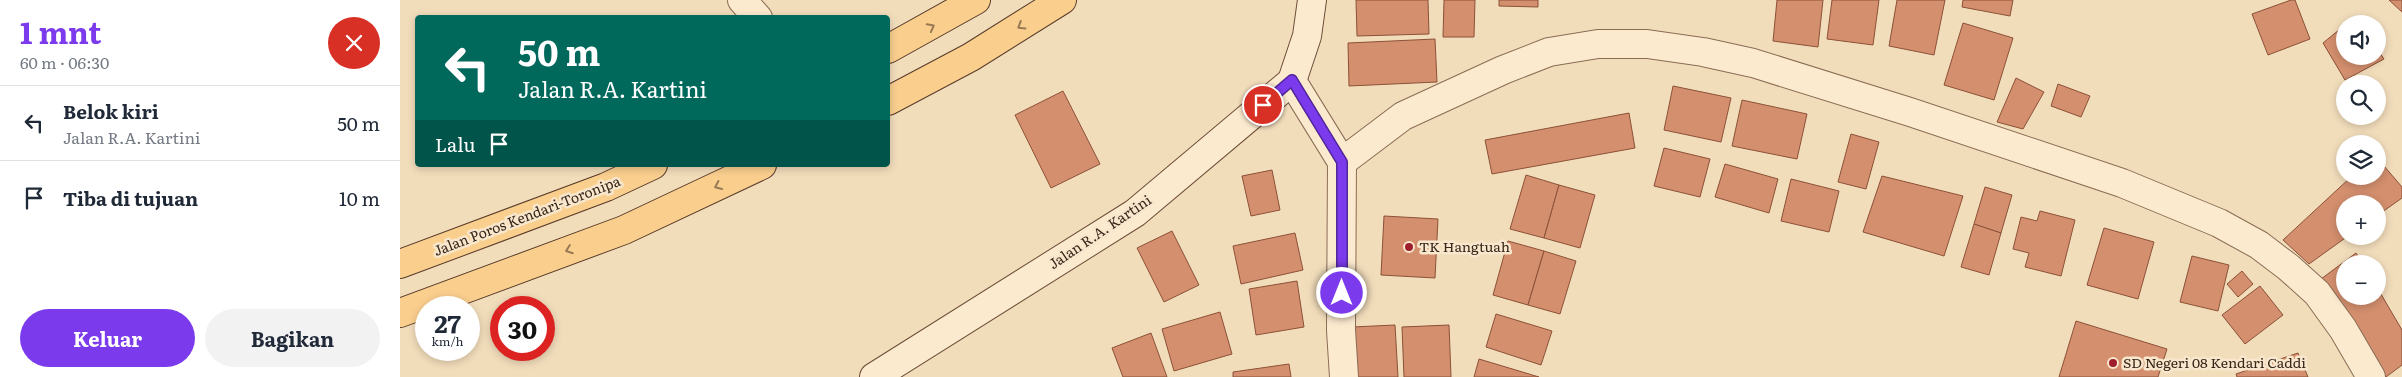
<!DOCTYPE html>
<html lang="id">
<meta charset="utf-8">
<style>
:root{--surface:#fff;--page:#f2f2f3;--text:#1f2937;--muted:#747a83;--line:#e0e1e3;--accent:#7c3aed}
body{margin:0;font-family:Literata,serif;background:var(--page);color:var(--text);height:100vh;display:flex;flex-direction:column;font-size:19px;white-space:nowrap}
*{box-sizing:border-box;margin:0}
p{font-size:16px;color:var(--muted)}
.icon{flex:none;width:28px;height:28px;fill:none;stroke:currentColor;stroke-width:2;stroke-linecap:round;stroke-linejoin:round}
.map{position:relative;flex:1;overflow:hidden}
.side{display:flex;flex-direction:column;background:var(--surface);width:400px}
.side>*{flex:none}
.top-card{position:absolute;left:15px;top:15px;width:475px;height:152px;border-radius:5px;box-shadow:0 2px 8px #0003;background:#00695c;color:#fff;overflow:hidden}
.buttons{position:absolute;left:1936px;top:15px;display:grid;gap:10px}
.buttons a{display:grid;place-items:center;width:50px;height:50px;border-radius:50%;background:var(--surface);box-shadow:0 2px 8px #0003;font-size:25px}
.speed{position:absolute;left:15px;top:296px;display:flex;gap:10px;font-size:25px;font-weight:700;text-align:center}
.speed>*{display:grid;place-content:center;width:65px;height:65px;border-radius:50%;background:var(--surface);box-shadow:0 2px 8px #0003;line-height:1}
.speed small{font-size:12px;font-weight:400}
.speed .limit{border:8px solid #d22;background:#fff;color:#111}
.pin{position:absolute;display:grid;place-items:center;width:42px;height:42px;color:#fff;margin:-21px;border:2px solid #fff;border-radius:50%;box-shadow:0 1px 5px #0007}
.me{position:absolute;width:55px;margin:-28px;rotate:0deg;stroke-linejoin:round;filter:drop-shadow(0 0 4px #0008)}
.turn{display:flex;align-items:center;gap:18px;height:105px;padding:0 20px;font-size:22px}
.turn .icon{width:65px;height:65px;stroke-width:2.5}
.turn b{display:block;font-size:35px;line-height:42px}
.then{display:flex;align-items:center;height:48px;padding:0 20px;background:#0003;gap:10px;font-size:19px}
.round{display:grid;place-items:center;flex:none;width:52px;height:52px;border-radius:26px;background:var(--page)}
.headline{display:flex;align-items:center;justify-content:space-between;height:85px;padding:0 20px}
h1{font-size:30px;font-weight:700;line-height:38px;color:var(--accent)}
.action{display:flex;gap:10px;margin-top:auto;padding:10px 20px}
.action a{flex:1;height:58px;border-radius:30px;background:var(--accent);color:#fff;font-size:20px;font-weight:700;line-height:58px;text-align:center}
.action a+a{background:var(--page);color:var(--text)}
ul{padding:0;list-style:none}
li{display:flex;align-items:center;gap:15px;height:75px;padding:0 20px;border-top:1px solid var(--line)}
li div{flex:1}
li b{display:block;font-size:19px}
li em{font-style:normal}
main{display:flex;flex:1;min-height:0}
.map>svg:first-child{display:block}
.building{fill:#d38f6e;stroke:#8c5137}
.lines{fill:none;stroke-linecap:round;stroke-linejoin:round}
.minor-casing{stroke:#8a6c54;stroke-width:30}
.secondary-casing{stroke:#6c4d37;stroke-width:30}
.primary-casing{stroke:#573a29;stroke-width:30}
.minor{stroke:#fceacf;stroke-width:28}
.secondary{stroke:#fceacf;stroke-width:28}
.primary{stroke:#facf8e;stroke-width:28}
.oneway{stroke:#997a54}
.route-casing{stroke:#51269a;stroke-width:12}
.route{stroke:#7c3aed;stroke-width:9}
.poi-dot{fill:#9f1e2b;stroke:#f8e7cc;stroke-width:2}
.labels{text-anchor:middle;stroke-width:5;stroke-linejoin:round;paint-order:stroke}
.street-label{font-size:14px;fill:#38261a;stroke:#f8e7cc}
.poi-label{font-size:14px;fill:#38261a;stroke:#f8e7cc;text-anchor:start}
</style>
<main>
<section class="side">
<div class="headline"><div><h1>1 mnt</h1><p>60 m · 06:30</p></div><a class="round" style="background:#d93025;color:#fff"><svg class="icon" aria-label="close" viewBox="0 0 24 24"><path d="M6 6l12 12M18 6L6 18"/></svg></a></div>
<ul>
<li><svg class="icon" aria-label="left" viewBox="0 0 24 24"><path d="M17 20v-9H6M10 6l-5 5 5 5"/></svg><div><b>Belok kiri</b><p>Jalan R.A. Kartini</p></div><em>50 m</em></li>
<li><svg class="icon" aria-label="arrive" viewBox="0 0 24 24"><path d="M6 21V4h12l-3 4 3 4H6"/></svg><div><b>Tiba di tujuan</b></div><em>10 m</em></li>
</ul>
<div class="action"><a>Keluar</a><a>Bagikan</a></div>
</section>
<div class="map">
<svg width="2002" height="377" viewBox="0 0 2002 377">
<rect width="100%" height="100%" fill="#f2ddbb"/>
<g class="building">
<polygon points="956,0 1028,0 1029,34 957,36"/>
<polygon points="1044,0 1075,0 1074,37 1043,37"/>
<polygon points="1099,0 1138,0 1138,7 1099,6"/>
<polygon points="1377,0 1423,0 1418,47 1373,41"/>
<polygon points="1432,0 1479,0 1473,45 1427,39"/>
<polygon points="1497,0 1545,0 1534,55 1489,46"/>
<polygon points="1563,0 1613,0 1610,16 1562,7"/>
<polygon points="1891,0 1895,0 1910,39 1868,55 1852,14"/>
<polygon points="1989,0 2002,0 2002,12"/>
<polygon points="1956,16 1960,24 1947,24"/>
<polygon points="1563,23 1613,38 1594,100 1544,85"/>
<polygon points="1945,25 1945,56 1978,56 1978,50 1984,59 1945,80 1923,43"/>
<polygon points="1035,39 1037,82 949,86 948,43"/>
<polygon points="1616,78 1644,92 1623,129 1597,122"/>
<polygon points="1658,84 1690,96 1681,117 1651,106"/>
<polygon points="1273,86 1331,98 1321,142 1264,130"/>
<polygon points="663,91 700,164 651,188 615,115"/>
<polygon points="1342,100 1407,114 1397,159 1332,146"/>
<polygon points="1229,113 1235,148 1092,174 1085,140"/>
<polygon points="1451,134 1479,142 1466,189 1438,182"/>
<polygon points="1264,148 1310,159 1300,197 1254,186"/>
<polygon points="1978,159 2002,187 2002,198 1978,215 1978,204 1945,204 1945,236 1948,236 1909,264 1883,240 1952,176 1978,176"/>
<polygon points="1325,164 1378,179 1369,213 1315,197"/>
<polygon points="872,170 880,210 851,216 842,176"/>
<polygon points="1126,175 1159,185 1144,238 1110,229"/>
<polygon points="1482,176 1563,196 1544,256 1463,232"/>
<polygon points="1391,179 1439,191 1429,232 1381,221"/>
<polygon points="1159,185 1195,195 1180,248 1144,238"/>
<polygon points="1585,187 1612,195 1601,233 1574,224"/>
<polygon points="1640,211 1675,220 1661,276 1625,267 1629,253 1613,249 1621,217 1637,221"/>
<polygon points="984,216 1038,219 1035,278 981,275"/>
<polygon points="1574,224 1601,233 1589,275 1561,267"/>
<polygon points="1704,228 1754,242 1738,299 1687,285"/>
<polygon points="772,231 799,285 764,302 737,248"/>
<polygon points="895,233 903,270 841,284 833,246"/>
<polygon points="1108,241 1144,251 1128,305 1093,295"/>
<polygon points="1144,251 1176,261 1160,314 1128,305"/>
<polygon points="1956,253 1963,264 1945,264 1945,296 1978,296 1978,289 2002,330 2002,365 1986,377 1983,377 1921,279"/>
<polygon points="1792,256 1829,265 1818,311 1780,302"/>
<polygon points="1842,271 1853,284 1838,297 1827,284"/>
<polygon points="897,281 904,327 856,335 849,289"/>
<polygon points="1860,286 1883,315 1845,344 1822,315"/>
<polygon points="820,312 832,354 774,371 762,329"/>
<polygon points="1096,314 1152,331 1141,365 1086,347"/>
<polygon points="1676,321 1767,349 1758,377 1659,377"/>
<polygon points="995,325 998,377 956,377 952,327"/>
<polygon points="1049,325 1051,377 1004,377 1002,327"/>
<polygon points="751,333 767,377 723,377 712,348"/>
<polygon points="1898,353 1908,377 1837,377 1836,374"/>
<polygon points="1079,359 1139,377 1074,377"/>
<polygon points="889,364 891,377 833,377 833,372"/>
</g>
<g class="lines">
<defs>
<g id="minor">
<polyline points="342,0 358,18"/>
<polyline points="892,81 942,162 941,330 944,377"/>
<polyline points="942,162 1003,116 1103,70 1149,52 1198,44 1247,44 1303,52 1353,63 1510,112 1722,183 1819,223 1859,245 1888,267 1917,293 1943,329 1971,377"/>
</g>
<polyline id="secondary" points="474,377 735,213 892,81 907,36 912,0"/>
<g id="primary">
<polyline points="488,49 576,0"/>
<polyline points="488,101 571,57 662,0"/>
<polyline points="0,264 206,187 253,165"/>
<polyline points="0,313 224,230 362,165"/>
</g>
</defs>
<use href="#minor" class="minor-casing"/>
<use href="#secondary" class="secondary-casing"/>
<use href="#primary" class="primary-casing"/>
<use href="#minor" class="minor"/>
<use href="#secondary" class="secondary"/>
<use href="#primary" class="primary"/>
</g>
<defs><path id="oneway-chevron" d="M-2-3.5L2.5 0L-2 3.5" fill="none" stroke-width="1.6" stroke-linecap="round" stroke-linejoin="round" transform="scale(1.25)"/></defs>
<g class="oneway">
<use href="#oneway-chevron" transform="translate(621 26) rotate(148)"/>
<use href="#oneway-chevron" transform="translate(531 27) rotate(-28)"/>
<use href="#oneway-chevron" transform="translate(318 186) rotate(155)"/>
<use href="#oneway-chevron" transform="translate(169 250) rotate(160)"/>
</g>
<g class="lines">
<defs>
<polyline id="route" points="863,105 892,80 942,162 942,293"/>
</defs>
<use href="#route" class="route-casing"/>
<use href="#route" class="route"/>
</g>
<g class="poi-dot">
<circle cx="1009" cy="247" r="5"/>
<circle cx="1713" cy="363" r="5"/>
</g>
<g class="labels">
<g class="street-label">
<text transform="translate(127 216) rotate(-21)" y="5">Jalan Poros Kendari-Toronipa</text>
<text transform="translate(700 232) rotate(-34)" y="5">Jalan R.A. Kartini</text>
</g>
<g class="poi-label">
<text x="1019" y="252">TK Hangtuah</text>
<text x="1723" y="368">SD Negeri 08 Kendari Caddi</text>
</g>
</g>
</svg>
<div class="buttons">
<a><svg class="icon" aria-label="sound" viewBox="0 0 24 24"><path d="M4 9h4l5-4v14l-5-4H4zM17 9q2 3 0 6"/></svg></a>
<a><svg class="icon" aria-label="search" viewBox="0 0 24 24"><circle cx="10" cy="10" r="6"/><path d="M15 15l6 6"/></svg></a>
<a><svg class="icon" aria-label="layers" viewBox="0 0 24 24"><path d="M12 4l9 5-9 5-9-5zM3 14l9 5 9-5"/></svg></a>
<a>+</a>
<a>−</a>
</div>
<div class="speed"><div>27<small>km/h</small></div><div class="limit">30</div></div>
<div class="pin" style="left:863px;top:105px;background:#d93025"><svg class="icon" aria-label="arrive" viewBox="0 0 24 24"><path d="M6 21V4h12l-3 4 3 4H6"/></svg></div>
<svg class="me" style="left:942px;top:293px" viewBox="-20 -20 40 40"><circle r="17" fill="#7c3aed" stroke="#fff" stroke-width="3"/><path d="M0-11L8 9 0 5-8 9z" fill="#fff"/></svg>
<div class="top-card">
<div class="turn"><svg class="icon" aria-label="left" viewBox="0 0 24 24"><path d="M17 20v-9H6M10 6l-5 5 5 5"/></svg><div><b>50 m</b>Jalan R.A. Kartini</div></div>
<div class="then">Lalu<svg class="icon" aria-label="arrive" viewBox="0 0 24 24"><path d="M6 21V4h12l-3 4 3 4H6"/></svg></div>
</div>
</div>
</main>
